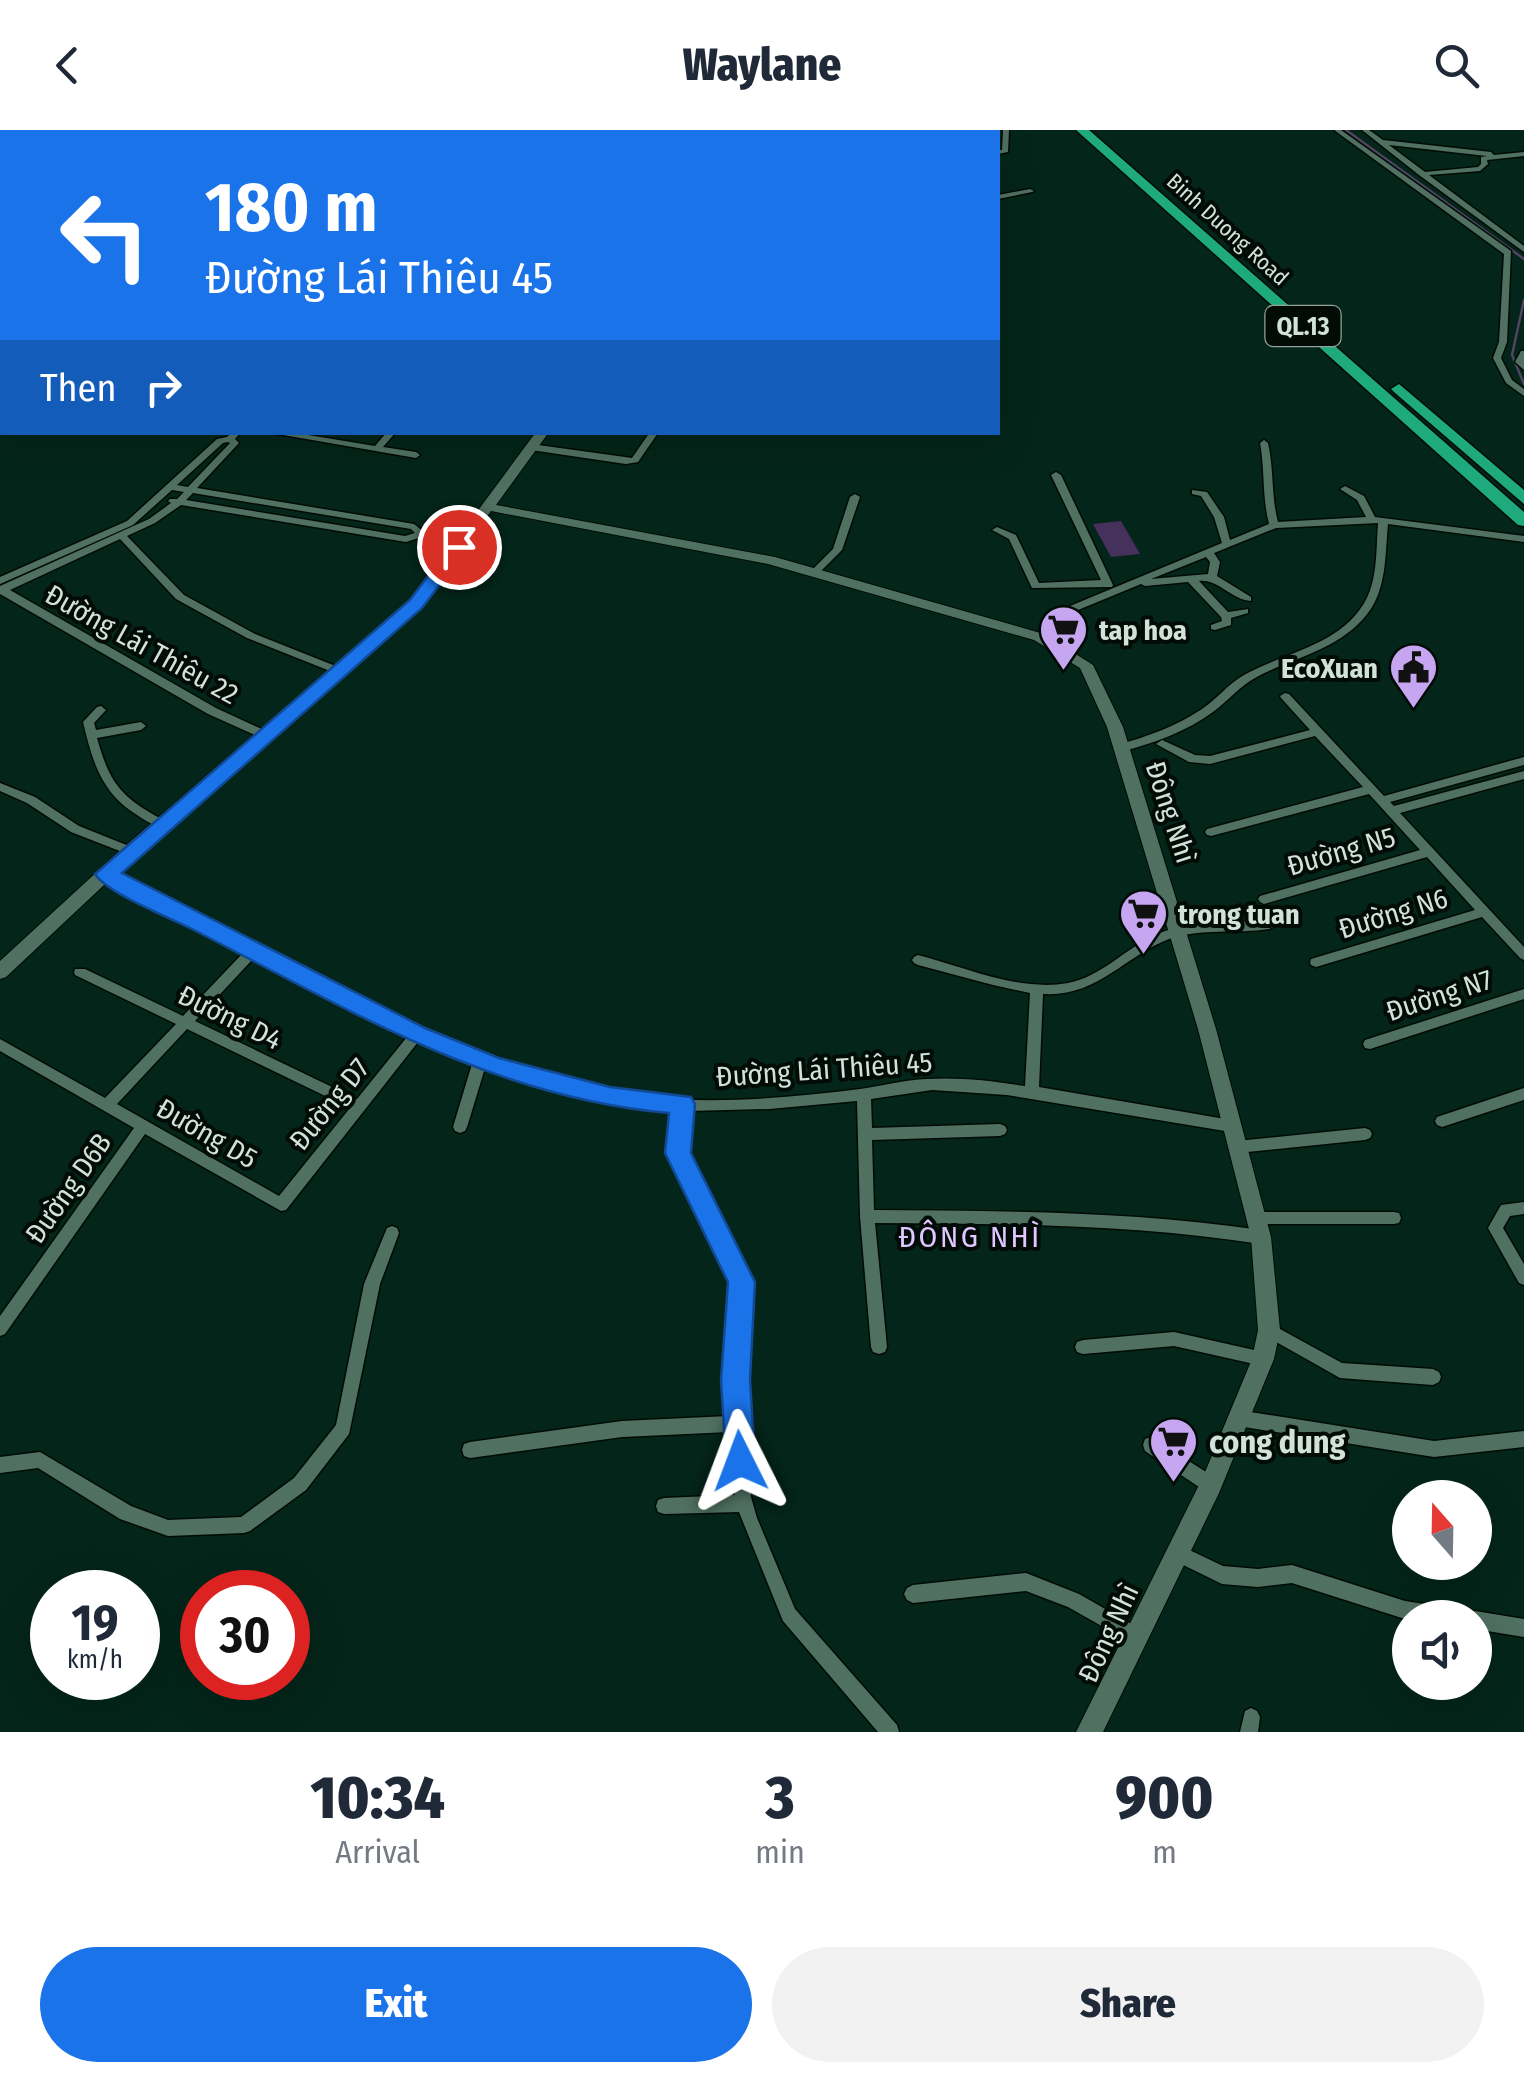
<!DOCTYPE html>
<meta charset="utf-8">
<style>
:root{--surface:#fff;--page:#f2f2f3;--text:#1f2937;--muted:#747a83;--accent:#1a73e8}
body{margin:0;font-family:"Fira Sans Condensed",sans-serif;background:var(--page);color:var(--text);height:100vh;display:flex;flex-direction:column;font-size:38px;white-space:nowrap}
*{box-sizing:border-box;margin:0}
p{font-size:32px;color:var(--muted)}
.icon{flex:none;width:55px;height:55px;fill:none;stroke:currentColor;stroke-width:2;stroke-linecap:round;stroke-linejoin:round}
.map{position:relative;height:1602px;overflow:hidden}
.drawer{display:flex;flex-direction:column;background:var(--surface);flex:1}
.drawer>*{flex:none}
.banner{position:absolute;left:0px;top:0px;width:1000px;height:305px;box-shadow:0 10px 40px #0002;background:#1a73e8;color:#fff;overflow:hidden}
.needle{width:65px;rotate:340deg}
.fabs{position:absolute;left:1392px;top:1350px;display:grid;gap:20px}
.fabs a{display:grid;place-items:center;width:100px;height:100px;border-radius:50%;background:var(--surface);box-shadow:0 10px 40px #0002;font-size:50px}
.speed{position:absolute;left:30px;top:1440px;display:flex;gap:20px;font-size:50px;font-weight:700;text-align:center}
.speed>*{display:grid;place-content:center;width:130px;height:130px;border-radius:50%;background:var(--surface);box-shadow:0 10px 40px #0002;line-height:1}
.speed small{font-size:25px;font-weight:400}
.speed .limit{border:15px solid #d22;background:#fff;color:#111}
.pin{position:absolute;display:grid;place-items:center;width:85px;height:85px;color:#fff;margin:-42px;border:5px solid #fff;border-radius:50%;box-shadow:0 2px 10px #0007}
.me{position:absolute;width:110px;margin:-55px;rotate:357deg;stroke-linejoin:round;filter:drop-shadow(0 0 8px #0008)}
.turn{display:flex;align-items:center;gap:35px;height:210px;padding:0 40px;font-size:45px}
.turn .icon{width:130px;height:130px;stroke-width:2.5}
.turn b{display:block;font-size:70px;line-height:85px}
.then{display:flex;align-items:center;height:95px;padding:0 40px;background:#0003;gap:20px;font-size:38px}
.eta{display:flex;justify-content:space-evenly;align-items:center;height:170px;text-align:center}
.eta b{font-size:60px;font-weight:800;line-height:70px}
.action{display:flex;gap:20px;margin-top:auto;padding:20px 40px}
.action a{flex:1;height:115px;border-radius:60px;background:var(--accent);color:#fff;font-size:40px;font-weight:800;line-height:115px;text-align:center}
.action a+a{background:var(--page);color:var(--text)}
header{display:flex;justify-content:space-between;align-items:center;height:130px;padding:0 40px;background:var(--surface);font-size:45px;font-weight:800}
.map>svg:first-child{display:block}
.green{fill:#46315d}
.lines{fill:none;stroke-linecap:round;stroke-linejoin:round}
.stream{stroke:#504461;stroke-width:2.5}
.street-casing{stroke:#000c05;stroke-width:3}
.secondary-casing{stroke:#000c05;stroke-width:2}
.highway-casing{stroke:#000c05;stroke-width:3}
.street{fill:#507062;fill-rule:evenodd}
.secondary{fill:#507062;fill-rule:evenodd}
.highway{fill:#1faa7d;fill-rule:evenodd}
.route{fill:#1a73e8;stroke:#114b97;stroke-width:2.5}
.labels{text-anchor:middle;stroke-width:8;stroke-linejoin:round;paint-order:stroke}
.far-street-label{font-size:22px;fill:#d1e2da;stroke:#020b06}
.shield{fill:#020b06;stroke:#93a29a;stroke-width:2.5}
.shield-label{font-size:25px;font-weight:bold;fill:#d1e2da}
.poi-label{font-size:28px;font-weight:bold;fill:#d1e2da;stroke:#020b06;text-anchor:start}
.street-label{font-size:28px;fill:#d1e2da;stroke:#020b06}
.neighbourhood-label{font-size:30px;letter-spacing:2.5px;fill:#dfc7ff;stroke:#020b06}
.near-poi-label{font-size:32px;font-weight:bold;fill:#d1e2da;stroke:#020b06;text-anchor:start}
</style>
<header><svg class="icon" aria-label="back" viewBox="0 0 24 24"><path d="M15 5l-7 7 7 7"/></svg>Waylane<svg class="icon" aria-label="search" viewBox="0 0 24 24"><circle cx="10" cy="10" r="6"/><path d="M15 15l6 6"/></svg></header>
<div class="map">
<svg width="1524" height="1602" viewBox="0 0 1524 1602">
<rect width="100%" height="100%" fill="#042519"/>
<g class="green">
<polygon points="0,0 345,0 2,2 0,255"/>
<polygon points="1121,391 1140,424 1111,427 1093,394"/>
</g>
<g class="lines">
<g class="stream">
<polyline points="1346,0 1524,129"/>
<polyline points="1524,170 1512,225 1524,254"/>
</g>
<defs>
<g id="street">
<polygon points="343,0 351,0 348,2 341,2"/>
<polygon points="412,0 419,0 417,2 410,2"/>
<polygon points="476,0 483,0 481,2 474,2"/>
<polygon points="539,0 546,0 544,2 537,2"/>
<polygon points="604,0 611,0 609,2 602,2"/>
<polygon points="666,0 684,0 687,2 673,2"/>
<polygon points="733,0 740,0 738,2 731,2"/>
<polygon points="797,0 804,0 802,2 796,2"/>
<polygon points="1003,0 1009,0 1008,22 998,24 998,20 1002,20"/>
<polygon points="1334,0 1341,0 1511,121 1507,212 1501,228 1512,250 1524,259 1524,266 1506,253 1493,228 1499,212 1504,124"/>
<path d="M1362,0H1369L1383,10L1491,22L1494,25L1524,22V26L1487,30L1488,34L1480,41L1429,45L1524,116V122L1419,45ZM1389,15L1487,26L1481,27V34L1478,37L1425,42Z"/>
<polygon points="1030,59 1034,61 1032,62 998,69 998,65"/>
<polygon points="1521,221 1524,221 1524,240 1515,232"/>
<polygon points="2,256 2,262 0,263 0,257"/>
<path d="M232,302H241L235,309L239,313L197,358L414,394L424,402L462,409L467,412L462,415L422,407L406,412L181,375L155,393L127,406L184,465L255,504L343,539V543H335L247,508L176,469L120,409L10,460L216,578L268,602L270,605L268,608L264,609L208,584L0,464V456L149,389L171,373L168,371L170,369H177L184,362L172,360L133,395L0,454V447L127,391L217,309L227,307ZM228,312L230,313L188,357L177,355L223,313ZM193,363L411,399L415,403L405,406L186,370Z"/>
<polygon points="266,302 290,302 375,316 387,302 396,302 383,317 416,322 420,325 416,328"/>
<polygon points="650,302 658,303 638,332 626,334 531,320 527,317 531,314 632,328"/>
<path d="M1264,310L1268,313C1274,339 1271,366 1278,392L1366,387L1357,370L1340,359L1345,356L1364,366L1375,387L1524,406V412L1388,394C1385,424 1387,458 1368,483C1340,520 1293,527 1255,548C1239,557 1228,571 1213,582C1186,602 1153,613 1121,622L1117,621L1115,618L1117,615C1146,607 1177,596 1202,579C1217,569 1228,554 1244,545C1283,523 1337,516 1363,475C1378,452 1376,420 1378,393L1276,398L1214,423L1220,432L1217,446L1251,467V471C1231,470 1219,449 1199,451L1228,482L1248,479V483L1231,488V495L1215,500L1211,499V495L1222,491L1221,487L1188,452L1145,456L1141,454L1078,480L1043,509L1039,510L1034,507L1070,476L1222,413L1214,387L1201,366L1192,364V360L1207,362L1224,387L1230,410L1269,394C1262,367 1265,340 1260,313ZM1206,427L1210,432L1208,444L1151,449Z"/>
<polygon points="1056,342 1061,345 1113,455 1112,457 1032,458 1009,409 992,400 997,397 1016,405 1039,453 1101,450 1051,345"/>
<polygon points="855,364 860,367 842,420 818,444 812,444 812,440 833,419 850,367"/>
<polygon points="1285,563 1289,564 1384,666 1524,627 1524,635 1390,672 1394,676 1524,641 1524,649 1400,683 1524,817 1524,830 1520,828 1482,787 1316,837 1311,835 1310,832 1311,829 1475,780 1427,727 1264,774 1260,772 1258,769 1260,766 1420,720 1369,664 1211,706 1207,705 1205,702 1207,699 1363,657 1315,606 1210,634 1189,632 1156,614 1162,610 1195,625 1210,626 1310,600 1281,568 1280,566"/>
<path d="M101,576L106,580L94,593L96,600L141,592L146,596L141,600L97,608C110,655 122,668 165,691L167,694L165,697C155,697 146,691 137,685C101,663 92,630 83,592L97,577Z"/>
<polygon points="0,653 35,667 79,696 134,718 136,721 130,725 71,702 27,673 0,661"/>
<path d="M106,740C122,746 138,756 153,764C180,778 207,793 233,808C359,876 494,949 640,966C713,975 787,968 860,959C882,956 904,950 927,949C960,947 993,951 1025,956L1030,863L993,855L918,835L914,833L912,830L914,827L918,825C965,837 1019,862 1068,853C1101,847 1126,818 1155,805C1191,789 1231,795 1269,789L1273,791L1275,794L1273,797L1269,799C1237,804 1200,798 1169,809C1123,827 1098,867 1043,864L1039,957L1231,990L1236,992L1238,996L1236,1000L1231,1002L1007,965L932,960L871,969L872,998L1000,994L1005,996L1007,1000L1005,1004L1000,1006L872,1010L874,1080C1004,1081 1132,1081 1261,1100L1266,1102L1268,1107L1266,1112L1261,1114C1133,1094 1004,1094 875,1093L887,1217L885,1222L879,1224L873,1222L871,1217L860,1086L857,971L769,979L688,981L685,1023L750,1151L743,1250L751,1367L757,1388L795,1479L897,1595L899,1602H878L783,1491L739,1382L664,1384L658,1382L656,1376L658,1370L664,1368L735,1365L730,1302L622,1307L470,1328L464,1326L462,1320L464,1314L470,1312L622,1291L729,1286L727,1250L734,1151L671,1023L675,981C609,976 547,958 485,938L467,997L465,1001L460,1003L455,1001L453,997L472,934L418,912L286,1080L281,1081L145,1004L5,1204L0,1206V1186L134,998L0,921V909L105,968L176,894L75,845L74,842L75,839H85L183,886L242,824L102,747L100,744L102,741ZM252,830L345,878L407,907L357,969L195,891ZM187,899L350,978L279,1066L117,974Z"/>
<polygon points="1524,859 1524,869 1370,919 1365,918 1363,914 1365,910"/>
<polygon points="1524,958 1524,970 1442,997 1437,995 1435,991 1437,987"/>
<polygon points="1365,998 1370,1000 1372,1004 1370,1008 1365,1010 1237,1023 1232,1021 1230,1017 1232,1013 1237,1011"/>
<polygon points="1524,1072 1524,1084 1510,1086 1503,1098 1524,1134 1524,1155 1519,1153 1488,1098 1501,1075"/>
<polygon points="1255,1082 1394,1082 1399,1083 1401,1088 1399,1093 1394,1094 1255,1094 1250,1093 1248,1088 1250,1083"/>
<polygon points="392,1096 397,1098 399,1103 380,1154 349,1304 306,1360 250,1401 244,1403 168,1406 120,1389 38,1338 0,1343 0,1327 40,1322 131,1376 168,1390 241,1387 294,1348 336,1295 364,1154 387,1098"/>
<polygon points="1269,1193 1342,1233 1433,1239 1439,1242 1441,1247 1439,1252 1433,1255 1340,1248 1264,1205 1261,1200 1264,1195"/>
<polygon points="1174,1202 1263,1222 1269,1224 1271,1229 1269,1234 1263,1236 1174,1216 1083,1224 1077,1222 1075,1217 1077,1212 1083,1210"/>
<polygon points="1238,1280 1434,1311 1524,1301 1524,1317 1434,1327 1238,1296 1232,1294 1230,1288 1232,1282"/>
<polygon points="1151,1307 1217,1349 1219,1355 1217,1361 1211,1363 1205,1361 1145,1321 1143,1315 1145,1309"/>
<polygon points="1179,1415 1223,1436 1258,1439 1292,1435 1405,1471 1458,1479 1464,1482 1467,1488 1405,1489 1292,1453 1258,1457 1222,1454 1173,1430 1170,1424 1173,1418"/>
<polygon points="1026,1443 1079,1464 1140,1499 1143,1505 1140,1511 1134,1514 1128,1511 1068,1477 1026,1461 913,1473 907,1470 904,1464 907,1458 913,1455"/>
<polygon points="1475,1481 1524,1489 1524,1507 1475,1499 1475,1488 1467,1488 1469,1484"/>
<polygon points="1251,1578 1257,1581 1260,1587 1258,1602 1240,1602 1245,1581"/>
</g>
<polygon id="secondary" points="536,302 549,302 496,375 775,427 1044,504 1093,535 1123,597 1216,899 1271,1107 1280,1200 1274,1229 1219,1363 1103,1602 1076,1602 1203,1347 1252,1229 1258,1200 1251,1107 1198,899 1107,597 1080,538 1034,510 768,434 491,381 421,477 136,725 6,847 0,849 0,831 124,717 411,471"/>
<g id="highway">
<polygon points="1076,0 1089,0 1524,382 1524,396 1518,395"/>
<polygon points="1399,254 1524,360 1524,374 1394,262 1391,259"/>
</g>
</defs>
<use href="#street" class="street-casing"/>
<use href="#secondary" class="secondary-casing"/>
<use href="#highway" class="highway-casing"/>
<use href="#street" class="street"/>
<use href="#secondary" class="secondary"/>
<use href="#highway" class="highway"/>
</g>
<path class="route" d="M453,413L468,417L422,478L122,743L425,898L499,928L610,957L691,967L695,974L691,1023L755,1152L750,1250L755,1331L751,1341L740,1346L730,1341L726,1331L721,1250L728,1152L665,1023L669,983C494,968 347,879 194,800C171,788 108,764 95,744L410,470Z"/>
<defs>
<symbol id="supermarket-pin" viewBox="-11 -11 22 30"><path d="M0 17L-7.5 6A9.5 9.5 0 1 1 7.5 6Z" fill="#c6a6f0" stroke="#020b06"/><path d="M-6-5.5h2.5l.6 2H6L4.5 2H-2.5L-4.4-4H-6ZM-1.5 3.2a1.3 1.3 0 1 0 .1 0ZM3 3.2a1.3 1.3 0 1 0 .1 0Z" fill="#111"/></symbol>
<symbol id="civic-pin" viewBox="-11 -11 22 30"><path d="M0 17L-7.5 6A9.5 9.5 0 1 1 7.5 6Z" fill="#c6a6f0" stroke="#020b06"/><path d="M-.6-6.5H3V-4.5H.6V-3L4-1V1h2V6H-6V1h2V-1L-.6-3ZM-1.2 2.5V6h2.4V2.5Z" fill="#111"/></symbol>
</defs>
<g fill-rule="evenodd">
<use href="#supermarket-pin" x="1036" y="472" width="55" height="75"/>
<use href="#civic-pin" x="1386" y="510" width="55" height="75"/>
<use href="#supermarket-pin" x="1116" y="756" width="55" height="75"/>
<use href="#supermarket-pin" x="1146" y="1284" width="55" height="75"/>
</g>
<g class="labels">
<g class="far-street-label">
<text transform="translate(1228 99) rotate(42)" y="8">Binh Duong Road</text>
</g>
<rect class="shield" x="1265.5" y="176" width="75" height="40" rx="8"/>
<g class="shield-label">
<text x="1303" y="205">QL.13</text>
</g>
<g class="poi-label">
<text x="1099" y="510">tap hoa</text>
<text x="1378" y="548" text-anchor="end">EcoXuan</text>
<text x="1178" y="794">trong tuan</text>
</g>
<g class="street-label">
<text transform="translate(142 514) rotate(29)" y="10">Đường Lái Thiêu 22</text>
<text transform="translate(1171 682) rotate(72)" y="10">Đông Nhì</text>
<text transform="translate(1341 721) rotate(-16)" y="10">Đường N5</text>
<text transform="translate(1393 783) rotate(-17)" y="10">Đường N6</text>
<text transform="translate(1439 865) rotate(-18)" y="10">Đường N7</text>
<text transform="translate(230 887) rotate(26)" y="10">Đường D4</text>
<text transform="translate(824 939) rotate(-4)" y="10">Đường Lái Thiêu 45</text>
<text transform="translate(329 974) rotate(-51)" y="10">Đường D7</text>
<text transform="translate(207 1003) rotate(30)" y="10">Đường D5</text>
<text transform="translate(68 1058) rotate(-55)" y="10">Đường D6B</text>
<text transform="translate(1108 1503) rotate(-65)" y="10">Đông Nhì</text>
</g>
<g class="neighbourhood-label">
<text x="970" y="1117">ĐÔNG NHÌ</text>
</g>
<g class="near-poi-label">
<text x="1209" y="1323">cong dung</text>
</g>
</g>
</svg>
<div class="fabs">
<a><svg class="needle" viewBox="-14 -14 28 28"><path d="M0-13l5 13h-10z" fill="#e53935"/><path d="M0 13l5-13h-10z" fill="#747a83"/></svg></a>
<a><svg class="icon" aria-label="sound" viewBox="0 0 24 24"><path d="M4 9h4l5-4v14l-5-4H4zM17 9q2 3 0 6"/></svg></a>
</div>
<div class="speed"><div>19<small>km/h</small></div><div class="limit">30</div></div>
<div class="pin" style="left:459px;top:417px;background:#d93025"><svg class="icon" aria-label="arrive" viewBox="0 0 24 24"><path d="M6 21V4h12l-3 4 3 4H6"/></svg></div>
<svg class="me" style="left:740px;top:1331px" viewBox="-20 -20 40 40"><path d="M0-17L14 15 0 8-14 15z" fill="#1a73e8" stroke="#fff" stroke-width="4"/></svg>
<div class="banner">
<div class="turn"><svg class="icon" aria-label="left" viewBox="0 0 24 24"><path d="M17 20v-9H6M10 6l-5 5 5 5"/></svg><div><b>180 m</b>Đường Lái Thiêu 45</div></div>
<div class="then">Then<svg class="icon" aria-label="right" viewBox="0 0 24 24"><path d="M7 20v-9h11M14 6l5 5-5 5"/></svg></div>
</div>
</div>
<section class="drawer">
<div class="eta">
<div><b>10:34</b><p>Arrival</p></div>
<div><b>3</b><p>min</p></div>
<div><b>900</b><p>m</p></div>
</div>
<div class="action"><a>Exit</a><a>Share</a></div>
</section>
